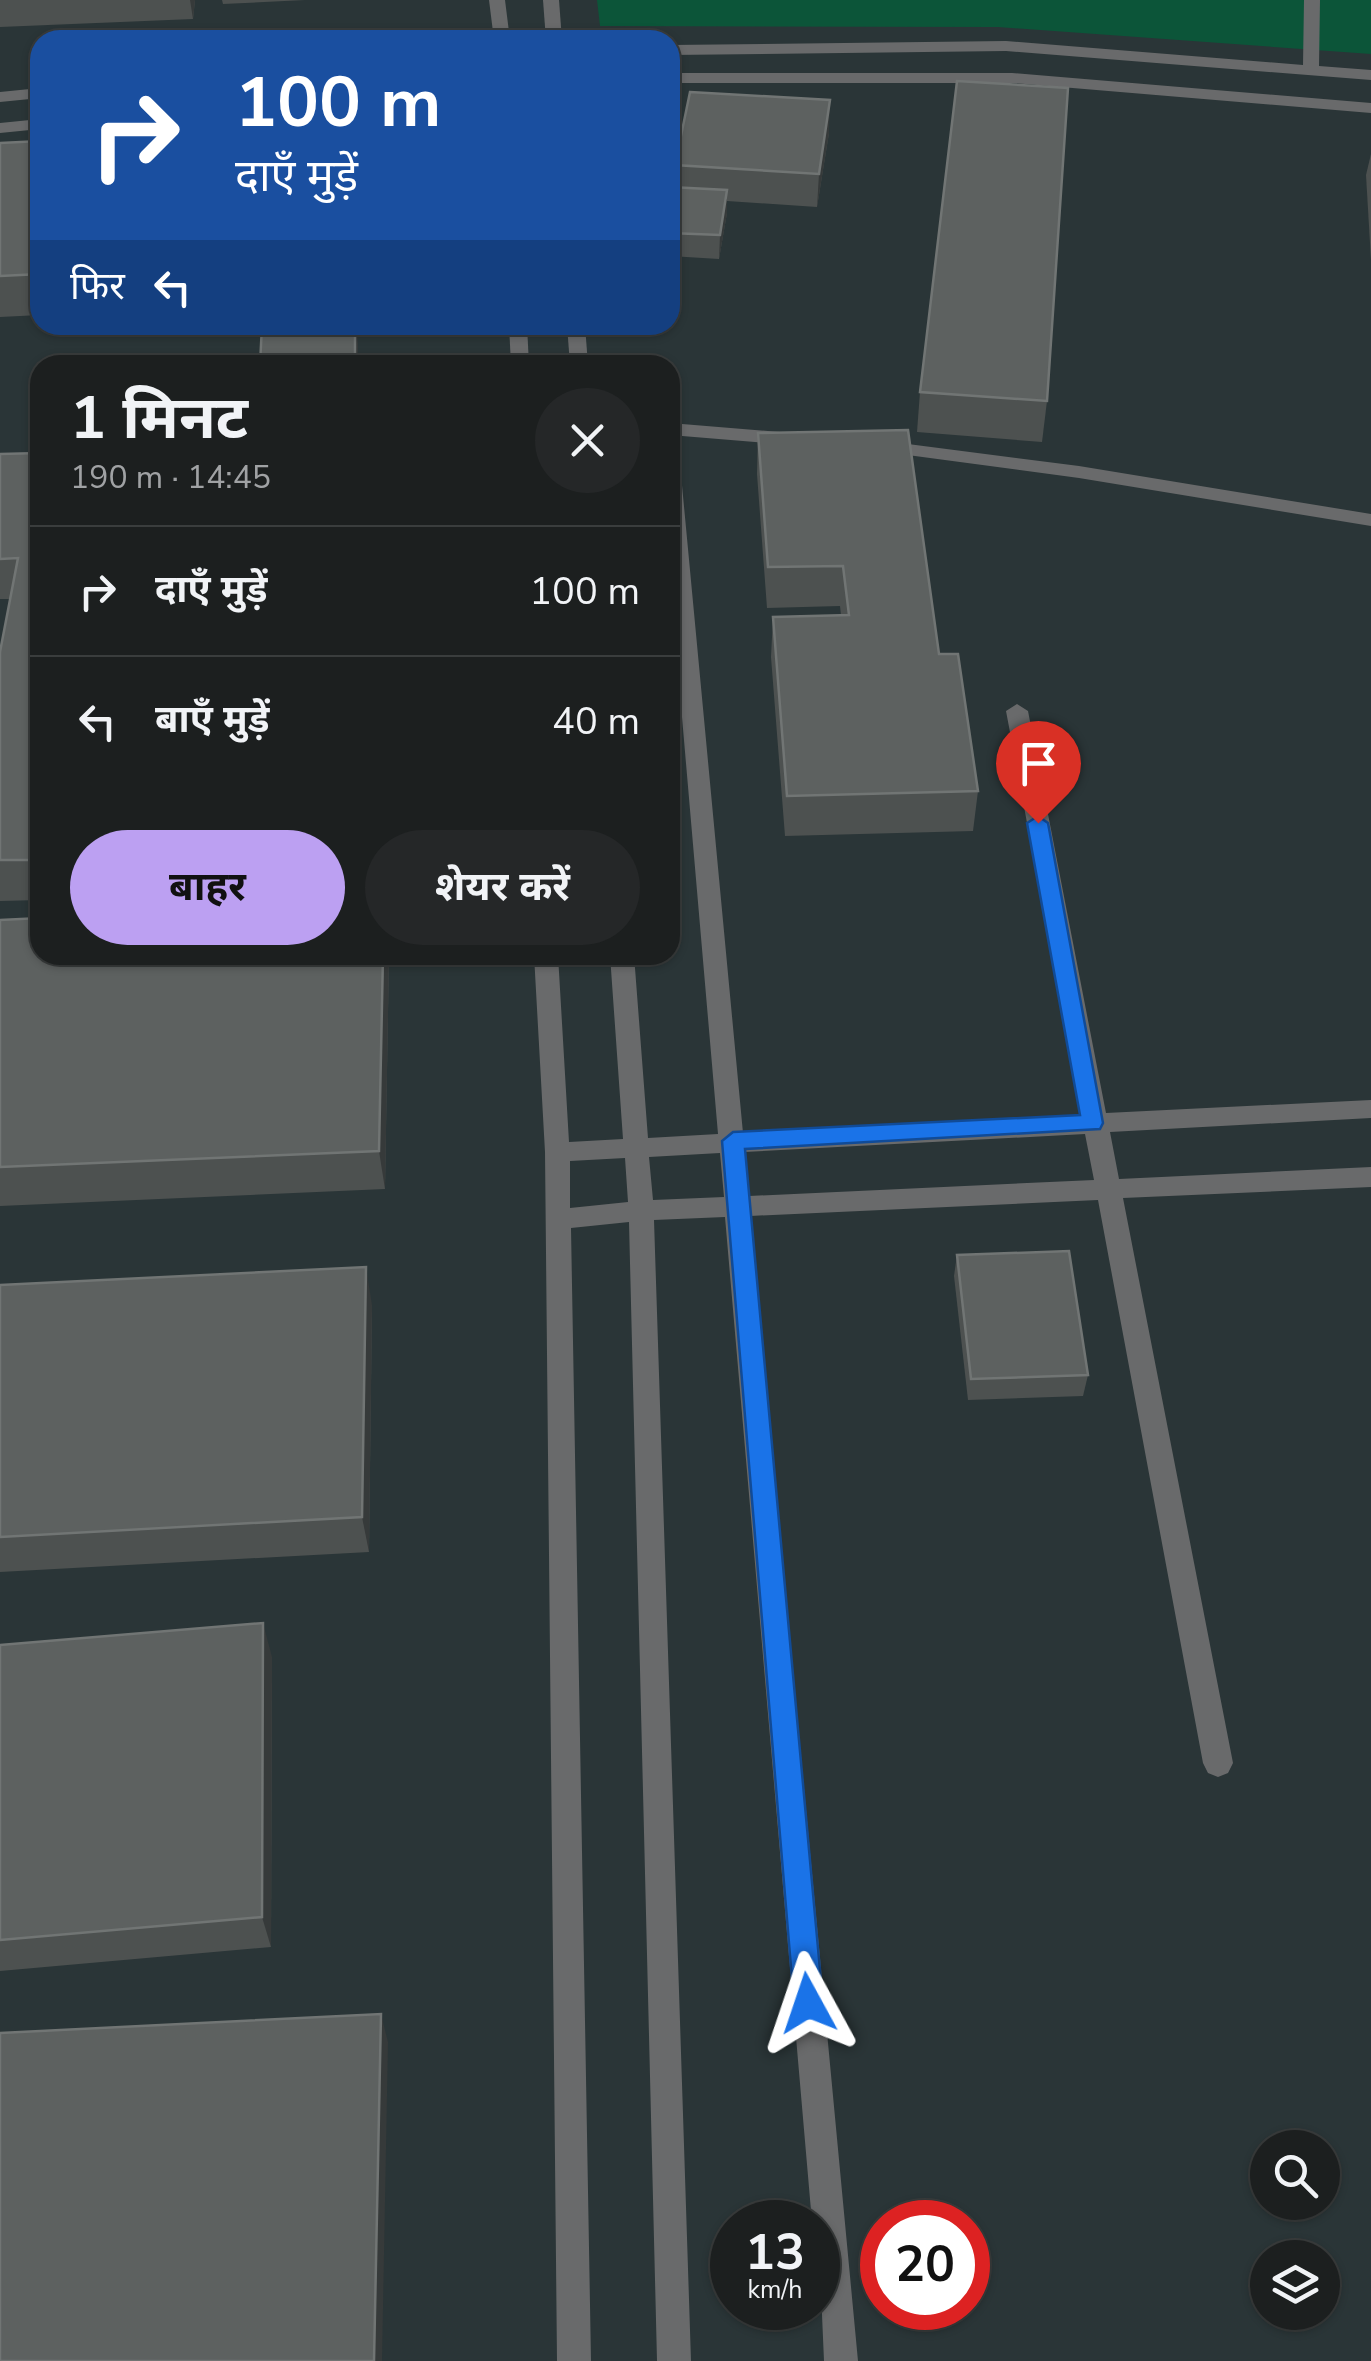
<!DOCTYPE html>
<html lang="hi">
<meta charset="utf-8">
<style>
:root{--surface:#1c1f1f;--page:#252728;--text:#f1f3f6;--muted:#a0a2a4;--line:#3a3d3d;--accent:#bca0f2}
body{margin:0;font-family:"Nunito Sans","Noto Sans Devanagari",sans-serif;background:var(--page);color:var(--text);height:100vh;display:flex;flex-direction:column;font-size:38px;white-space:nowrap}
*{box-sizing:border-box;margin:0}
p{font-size:32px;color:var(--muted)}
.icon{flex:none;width:55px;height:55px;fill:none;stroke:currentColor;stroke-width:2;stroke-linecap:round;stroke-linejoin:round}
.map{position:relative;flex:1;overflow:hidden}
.drawer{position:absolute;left:30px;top:355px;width:650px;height:610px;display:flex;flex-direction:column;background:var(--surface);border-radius:30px;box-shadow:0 2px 8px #0004,0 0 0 2px var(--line)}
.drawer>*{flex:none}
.hud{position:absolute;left:30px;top:30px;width:650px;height:305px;border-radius:30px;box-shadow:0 2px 8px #0004,0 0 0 2px var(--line);background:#1a4fa0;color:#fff;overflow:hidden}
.fabs{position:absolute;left:1250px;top:2130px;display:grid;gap:20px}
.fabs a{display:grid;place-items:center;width:90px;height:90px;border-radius:50%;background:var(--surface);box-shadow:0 2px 8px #0004,0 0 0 2px var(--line);font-size:50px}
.speed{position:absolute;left:710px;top:2200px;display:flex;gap:20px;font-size:50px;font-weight:700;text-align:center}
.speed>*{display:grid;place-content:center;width:130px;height:130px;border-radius:50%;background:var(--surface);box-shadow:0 2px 8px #0004,0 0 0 2px var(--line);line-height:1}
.speed small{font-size:25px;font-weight:400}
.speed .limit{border:15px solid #d22;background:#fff;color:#111}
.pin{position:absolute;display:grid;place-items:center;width:85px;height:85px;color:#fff;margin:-102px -42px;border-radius:50% 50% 50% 0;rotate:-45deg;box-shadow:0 0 10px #0007}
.pin .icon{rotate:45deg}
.me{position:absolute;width:110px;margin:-55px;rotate:355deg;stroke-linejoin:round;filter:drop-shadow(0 0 8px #0008)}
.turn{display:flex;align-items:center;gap:35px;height:210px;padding:0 40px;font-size:45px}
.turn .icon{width:130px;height:130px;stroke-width:2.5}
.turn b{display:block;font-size:70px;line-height:85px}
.then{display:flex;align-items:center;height:95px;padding:0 40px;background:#0003;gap:20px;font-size:38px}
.round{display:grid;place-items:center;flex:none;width:105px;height:105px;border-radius:52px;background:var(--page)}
.summary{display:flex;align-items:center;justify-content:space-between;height:170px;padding:0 40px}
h1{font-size:60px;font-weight:700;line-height:75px}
.action{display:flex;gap:20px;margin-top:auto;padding:20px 40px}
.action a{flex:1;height:115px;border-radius:60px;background:var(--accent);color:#111;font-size:40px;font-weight:700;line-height:115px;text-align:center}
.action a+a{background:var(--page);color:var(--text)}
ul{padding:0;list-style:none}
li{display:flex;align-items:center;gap:30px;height:130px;padding:0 40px;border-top:2px solid var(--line)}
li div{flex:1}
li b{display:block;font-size:38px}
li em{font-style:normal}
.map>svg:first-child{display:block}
.built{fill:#2a3537;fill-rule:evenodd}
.green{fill:#0c5539}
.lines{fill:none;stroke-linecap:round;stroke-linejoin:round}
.minor{fill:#696a6b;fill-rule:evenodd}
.wall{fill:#4d5150}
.shaded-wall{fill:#363a3a}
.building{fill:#5d6160;stroke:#717574;stroke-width:2.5}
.route{fill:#1a73e8;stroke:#114b97;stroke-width:2.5}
</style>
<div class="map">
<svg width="1371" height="2361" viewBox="0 0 1371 2361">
<rect width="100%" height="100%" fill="#252929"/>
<path class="built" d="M0,0H1371V2361H0ZM40,40H670V325H40ZM40,365H670V955H40ZM1268,2148H1322V2202H1268ZM732,2222H818V2308H732ZM882,2222H968V2308H882ZM1268,2258H1322V2312H1268Z"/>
<polygon class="green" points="597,0 1371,0 1371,54 998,27 600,26"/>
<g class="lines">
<g class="minor">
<polygon points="489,0 505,0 510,40 494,40"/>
<polygon points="543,0 559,0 562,40 546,40"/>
<polygon points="1304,0 1320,0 1319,66 1371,70 1371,80 1006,51 670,55 670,45 1006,41 1303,65"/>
<polygon points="670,73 1012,73 1371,103 1371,113 1012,83 670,83"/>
<polygon points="40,88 40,98 0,102 0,92"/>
<polygon points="40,119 40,129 0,133 0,123"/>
<polygon points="509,325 527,325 529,365 511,365"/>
<polygon points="567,325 585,325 588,365 570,365"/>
<polygon points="670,423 792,433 802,439 792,445 670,435"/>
<polygon points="877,440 1079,466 1371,514 1371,526 1079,478 870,450 867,446"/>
<path d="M670,458L680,464L743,1133L1082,1115L1006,711L1017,704L1028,711L1106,1113L1371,1100V1118L1110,1132L1119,1179L1371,1167V1187L1123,1198L1233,1763L1228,1773L1218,1777L1208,1773L1203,1763L1098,1200L750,1216L858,2361H824L818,2222H812L725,1217L654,1220L691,2361H657L629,1222L571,1228L591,2361H557L545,1152L534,955H558L569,1142L623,1139L610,955H634L648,1138L718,1134L670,578ZM1085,1134L1094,1180L749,1196L744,1152ZM720,1153L724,1197L653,1200L649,1157ZM625,1158L628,1202L570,1208V1161Z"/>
</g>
</g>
<g class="wall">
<polygon points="0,0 195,0 193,19 0,27"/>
<polygon points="222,0 305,0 223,4"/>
<polygon points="829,133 817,207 727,201 727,213 719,259 670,256 670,187 675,187 675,165"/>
<polygon points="40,141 40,315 0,317 0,143"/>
<polygon points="1371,154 1371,260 1366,175"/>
<polygon points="920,392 1047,401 1042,442 917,432"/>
<polygon points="758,433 939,654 978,791 973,831 785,836 771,657 773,617 841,615 840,606 767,608 757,474"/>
<polygon points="40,453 40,900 0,901 0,652 10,599 0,599 0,454"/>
<polygon points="0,920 389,955 385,1189 0,1206"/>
<polygon points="957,1255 1088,1375 1083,1396 968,1400 954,1276"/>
<polygon points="0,1285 372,1305 369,1552 0,1572"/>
<polygon points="0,1645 272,1657 271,1947 0,1971"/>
</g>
<g class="shaded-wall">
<polygon points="190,0 195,0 193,19"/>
<polygon points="830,100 829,133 817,207 819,174"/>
<polygon points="727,190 727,213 719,259 720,235"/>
<polygon points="356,325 358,343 358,365 355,365"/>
<polygon points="383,955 389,955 385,1189 379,1151"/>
<polygon points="366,1267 372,1305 369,1552 362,1517"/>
<polygon points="263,1623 272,1657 271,1947 262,1917"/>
<polygon points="381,2014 388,2042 382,2361 374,2361"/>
</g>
<g class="building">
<polygon points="957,81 1068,88 1047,401 920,392"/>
<polygon points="690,92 830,100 819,174 675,165"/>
<polygon points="40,141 40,274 0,276 0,143"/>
<polygon points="670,187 727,190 720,235 670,233"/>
<polygon points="262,325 355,325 355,365 260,365"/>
<polygon points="908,430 939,654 958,654 978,791 787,796 773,617 849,615 843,566 768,567 758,433"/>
<polygon points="40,453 40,860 0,860 0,652 18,558 0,559 0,454"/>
<polygon points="40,918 40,955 383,955 379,1151 0,1167 0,920"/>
<polygon points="1069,1251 1088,1375 971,1379 957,1255"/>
<polygon points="366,1267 362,1517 0,1537 0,1285"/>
<polygon points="263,1623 262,1917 0,1940 0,1645"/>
<polygon points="381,2014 374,2361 0,2361 0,2033"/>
</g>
<polygon class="route" points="1038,816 1048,823 1103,1123 1100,1129 745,1149 823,2003 818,2013 808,2017 799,2013 794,2003 722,1141 733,1132 1080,1115 1027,823"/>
</svg>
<div class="fabs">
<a><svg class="icon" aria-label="search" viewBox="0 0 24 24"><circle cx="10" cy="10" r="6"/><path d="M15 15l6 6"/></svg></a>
<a><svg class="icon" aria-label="layers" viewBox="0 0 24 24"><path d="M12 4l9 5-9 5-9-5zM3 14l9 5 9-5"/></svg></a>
</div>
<div class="speed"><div>13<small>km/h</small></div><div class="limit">20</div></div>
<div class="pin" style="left:1038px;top:823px;background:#d93025"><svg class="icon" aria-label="arrive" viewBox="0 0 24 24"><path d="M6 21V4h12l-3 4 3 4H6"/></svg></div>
<svg class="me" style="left:808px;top:2003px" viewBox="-20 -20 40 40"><path d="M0-17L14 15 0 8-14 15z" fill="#1a73e8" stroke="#fff" stroke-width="4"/></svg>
<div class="hud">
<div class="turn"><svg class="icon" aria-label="right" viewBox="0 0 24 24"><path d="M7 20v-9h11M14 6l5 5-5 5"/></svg><div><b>100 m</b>दाएँ मुड़ें</div></div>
<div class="then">फिर<svg class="icon" aria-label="left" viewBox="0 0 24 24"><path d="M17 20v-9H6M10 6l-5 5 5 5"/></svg></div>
</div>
<section class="drawer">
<div class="summary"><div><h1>1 मिनट</h1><p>190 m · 14:45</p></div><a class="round"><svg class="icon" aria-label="close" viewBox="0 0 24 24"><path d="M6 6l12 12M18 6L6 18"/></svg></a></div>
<ul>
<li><svg class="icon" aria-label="right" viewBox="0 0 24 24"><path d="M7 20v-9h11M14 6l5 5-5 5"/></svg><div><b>दाएँ मुड़ें</b></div><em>100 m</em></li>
<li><svg class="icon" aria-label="left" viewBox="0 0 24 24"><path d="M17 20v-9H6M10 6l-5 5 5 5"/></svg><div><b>बाएँ मुड़ें</b></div><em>40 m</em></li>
</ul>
<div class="action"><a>बाहर</a><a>शेयर करें</a></div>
</section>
</div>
